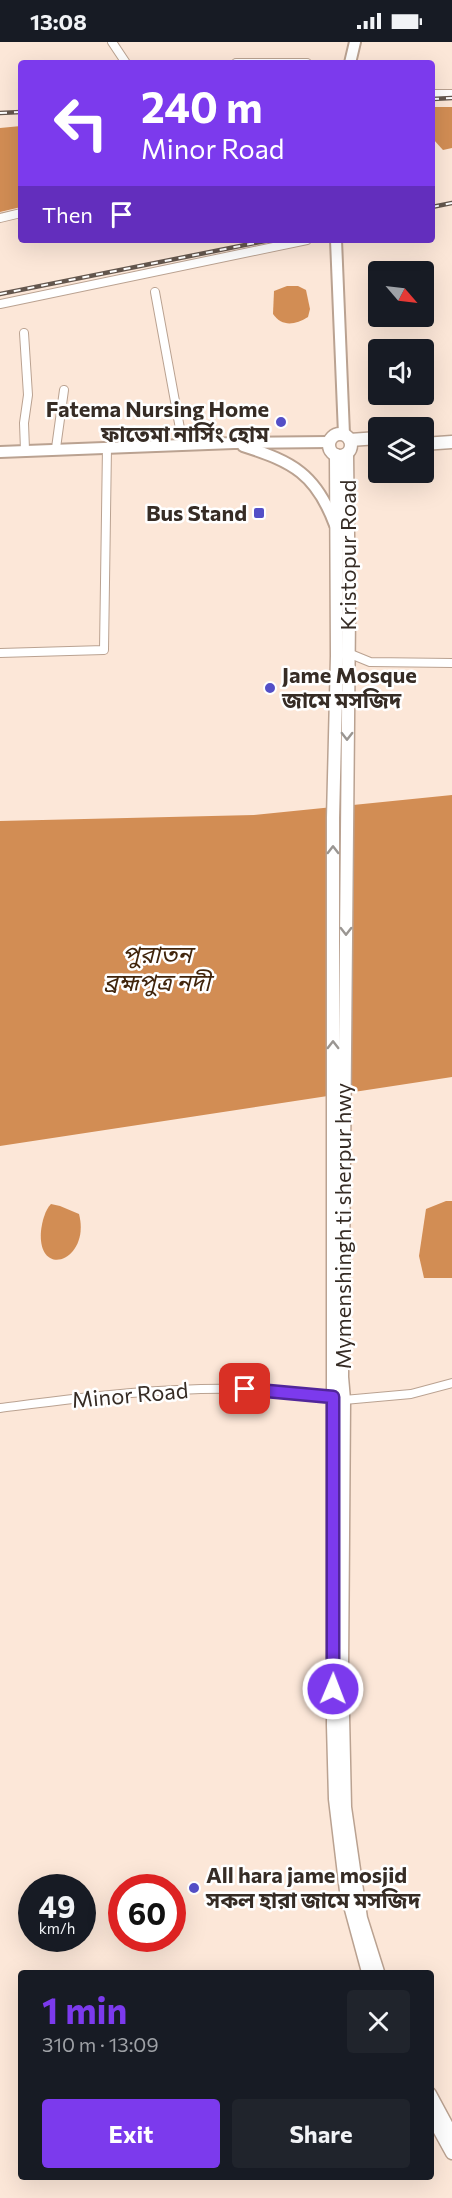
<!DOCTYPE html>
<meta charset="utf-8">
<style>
:root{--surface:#171b24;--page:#20242c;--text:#f1f3f6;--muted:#9ea1a6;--accent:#7c3aed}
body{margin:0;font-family:Commissioner,"Noto Sans Bengali",sans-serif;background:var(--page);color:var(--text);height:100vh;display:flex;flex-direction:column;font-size:22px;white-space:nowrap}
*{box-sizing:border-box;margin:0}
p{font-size:20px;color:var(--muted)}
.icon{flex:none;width:33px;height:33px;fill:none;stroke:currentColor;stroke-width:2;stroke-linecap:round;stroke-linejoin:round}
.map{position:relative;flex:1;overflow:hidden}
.drawer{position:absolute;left:18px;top:1928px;width:416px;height:210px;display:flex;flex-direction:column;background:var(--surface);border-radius:6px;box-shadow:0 6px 24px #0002}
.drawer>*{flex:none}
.banner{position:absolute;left:18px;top:18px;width:417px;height:183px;border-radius:6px;box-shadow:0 6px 24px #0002;background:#7c3aed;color:#fff;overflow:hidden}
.needle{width:39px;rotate:118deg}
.fabs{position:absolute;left:368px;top:219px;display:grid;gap:12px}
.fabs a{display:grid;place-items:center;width:66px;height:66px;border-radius:6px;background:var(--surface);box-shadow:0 6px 24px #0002;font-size:30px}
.speed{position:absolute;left:18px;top:1832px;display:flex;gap:12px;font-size:30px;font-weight:700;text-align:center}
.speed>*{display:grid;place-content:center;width:78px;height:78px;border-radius:50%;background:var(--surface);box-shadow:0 6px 24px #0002;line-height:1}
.speed small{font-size:15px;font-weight:400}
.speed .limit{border:9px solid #d22;background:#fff;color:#111}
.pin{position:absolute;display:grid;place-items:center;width:51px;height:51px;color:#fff;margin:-26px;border-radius:12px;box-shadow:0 3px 9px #0006}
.me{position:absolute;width:66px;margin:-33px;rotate:1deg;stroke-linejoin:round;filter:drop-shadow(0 0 4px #0008)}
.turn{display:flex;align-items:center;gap:21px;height:126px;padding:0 24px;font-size:27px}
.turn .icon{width:78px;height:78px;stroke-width:2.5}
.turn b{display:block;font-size:42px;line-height:51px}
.then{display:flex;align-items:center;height:57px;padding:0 24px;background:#0003;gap:12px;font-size:22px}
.round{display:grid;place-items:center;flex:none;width:63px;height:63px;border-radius:6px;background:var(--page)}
.headline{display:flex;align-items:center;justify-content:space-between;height:102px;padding:0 24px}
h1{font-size:36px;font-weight:700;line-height:45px;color:var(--accent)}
.cta{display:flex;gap:12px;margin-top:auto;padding:12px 24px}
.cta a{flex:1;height:69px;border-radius:6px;background:var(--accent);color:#fff;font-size:24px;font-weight:700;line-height:69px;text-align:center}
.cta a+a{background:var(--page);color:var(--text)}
.status{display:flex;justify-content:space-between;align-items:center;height:42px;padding:0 30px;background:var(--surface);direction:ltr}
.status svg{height:16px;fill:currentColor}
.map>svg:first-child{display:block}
.water{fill:#d28d54}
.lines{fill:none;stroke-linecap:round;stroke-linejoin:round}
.minor-casing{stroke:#baa291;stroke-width:10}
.secondary-casing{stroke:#baa291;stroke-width:14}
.primary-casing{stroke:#baa291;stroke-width:15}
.minor{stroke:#fff;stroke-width:8}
.secondary{stroke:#fff;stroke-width:10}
.primary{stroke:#fff;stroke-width:12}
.rail-casing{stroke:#63564d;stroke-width:4.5}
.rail{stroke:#fff;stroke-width:2;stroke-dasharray:7;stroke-linecap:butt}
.oneway{stroke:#9a9692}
.route-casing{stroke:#51269a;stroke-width:15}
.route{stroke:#7c3aed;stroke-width:10}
.poi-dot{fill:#544fc7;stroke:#fff;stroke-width:2}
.labels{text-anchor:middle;stroke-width:5;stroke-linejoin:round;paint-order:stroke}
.poi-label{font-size:22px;font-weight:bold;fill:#362c25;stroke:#fff;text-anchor:end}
.street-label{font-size:22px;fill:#362c25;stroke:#fff}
.water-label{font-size:24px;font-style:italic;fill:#41250c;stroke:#fff}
</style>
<div class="status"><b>13:08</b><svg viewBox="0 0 49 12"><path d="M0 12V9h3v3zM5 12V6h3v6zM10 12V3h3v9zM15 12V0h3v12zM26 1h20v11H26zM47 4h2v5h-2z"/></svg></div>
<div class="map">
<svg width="452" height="2156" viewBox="0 0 452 2156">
<rect width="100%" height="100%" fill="#fce7d8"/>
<g class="water">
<polygon points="432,65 452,65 452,106 443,108 433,97"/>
<polygon points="21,84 21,165 0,170 0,86"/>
<path d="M287,244H298L306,248L310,267L308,275C295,283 282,285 273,272L274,249Z"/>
<polygon points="452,753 452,1035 0,1104 0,779 254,773"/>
<polygon points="446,1159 452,1159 452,1236 424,1236 419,1214 426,1167"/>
<path d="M51,1162L60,1164L79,1172C91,1219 37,1238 41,1189C42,1180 45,1168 51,1162Z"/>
</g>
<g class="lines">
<defs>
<g id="minor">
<polyline points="112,0 126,21"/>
<polyline points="236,21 307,21"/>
<polyline points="432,52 452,52"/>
<polyline points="0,176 21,171"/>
<polyline points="155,250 183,403"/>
<polyline points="0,262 307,198"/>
<polyline points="24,291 28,353 24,381 25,408"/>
<polyline points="56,406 64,348"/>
<polyline points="0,611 104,608 107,405"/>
<polyline points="348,611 370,620 452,621"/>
<polyline points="344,1358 411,1352 452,1341"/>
<path d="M0,1366C80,1356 161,1345 242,1347C272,1347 303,1352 333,1355"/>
</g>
<g id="secondary">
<polyline points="350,21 355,0"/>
<polyline points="336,198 344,392"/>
<path d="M243,404C293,420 316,432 335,483"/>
<polyline points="0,410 234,401 329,400"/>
</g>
<g id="primary">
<circle cx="340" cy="403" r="11"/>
<polyline points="350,398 378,396"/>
<polyline points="423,402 452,400"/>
<polyline points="347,412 349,571 342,1335 344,1358 342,1627 345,1765 361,1876 378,1930"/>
<polyline points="336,413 337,614 333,776 333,1683 335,1757 346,1849 368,1930"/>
<polyline points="430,2052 452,2093"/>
<polyline points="430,2071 452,2111"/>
</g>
</defs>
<use href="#minor" class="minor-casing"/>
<use href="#secondary" class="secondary-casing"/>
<use href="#primary" class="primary-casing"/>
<use href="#minor" class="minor"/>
<use href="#secondary" class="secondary"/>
<use href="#primary" class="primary"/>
<defs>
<g id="rail">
<polyline points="432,57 452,56"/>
<polyline points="0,71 21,70"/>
<polyline points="432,165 452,161"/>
<polyline points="0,252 270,198"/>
</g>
</defs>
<use href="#rail" class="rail-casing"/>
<use href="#rail" class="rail"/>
</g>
<defs><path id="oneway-chevron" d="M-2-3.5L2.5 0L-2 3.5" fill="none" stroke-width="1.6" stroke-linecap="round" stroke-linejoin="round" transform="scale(1.5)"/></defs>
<g class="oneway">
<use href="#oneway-chevron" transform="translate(347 694) rotate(90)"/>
<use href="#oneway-chevron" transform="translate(333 808) rotate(-90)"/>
<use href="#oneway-chevron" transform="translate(346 889) rotate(90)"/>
<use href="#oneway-chevron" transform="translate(333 1003) rotate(-90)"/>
</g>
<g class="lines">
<defs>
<polyline id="route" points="245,1347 333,1355 333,1647"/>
</defs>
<use href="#route" class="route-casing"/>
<use href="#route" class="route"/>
</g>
<g class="poi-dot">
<circle cx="281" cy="380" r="6"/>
<rect x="253" y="465" width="12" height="12" rx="3"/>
<circle cx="270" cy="646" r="6"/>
<circle cx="194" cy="1846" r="6"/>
</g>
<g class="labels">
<g class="poi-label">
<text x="269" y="375">Fatema Nursing Home<tspan x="269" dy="25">ফাতেমা নার্সিং হোম</tspan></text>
<text x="247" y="479">Bus Stand</text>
<text x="282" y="641" text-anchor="start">Jame Mosque<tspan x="282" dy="25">জামে মসজিদ</tspan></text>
<text x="206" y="1841" text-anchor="start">All hara jame mosjid<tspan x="206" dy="25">সকল হারা জামে মসজিদ</tspan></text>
</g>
<g class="street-label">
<text transform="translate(348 513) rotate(-90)" y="8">Kristopur Road</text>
<text transform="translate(343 1184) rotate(-90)" y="8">Mymenshingh ti sherpur hwy</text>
<text transform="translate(130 1353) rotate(-5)" y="8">Minor Road</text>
</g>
<g class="water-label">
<text x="157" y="921">পুরাতন<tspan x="157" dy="28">ব্রহ্মপুত্র নদী</tspan></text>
</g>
</g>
</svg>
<div class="fabs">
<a><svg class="needle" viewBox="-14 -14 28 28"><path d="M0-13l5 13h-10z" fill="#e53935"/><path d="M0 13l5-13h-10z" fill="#9ea1a6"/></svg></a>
<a><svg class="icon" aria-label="sound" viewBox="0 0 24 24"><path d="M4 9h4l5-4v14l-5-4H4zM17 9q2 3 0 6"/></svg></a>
<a><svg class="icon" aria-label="layers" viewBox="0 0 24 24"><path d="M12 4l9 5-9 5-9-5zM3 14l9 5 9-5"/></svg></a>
</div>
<div class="speed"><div>49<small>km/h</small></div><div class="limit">60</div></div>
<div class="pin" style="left:245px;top:1347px;background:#d93025"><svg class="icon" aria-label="arrive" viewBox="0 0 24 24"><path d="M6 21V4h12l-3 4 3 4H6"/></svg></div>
<svg class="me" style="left:333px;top:1647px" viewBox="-20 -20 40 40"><circle r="17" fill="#7c3aed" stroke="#fff" stroke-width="3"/><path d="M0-11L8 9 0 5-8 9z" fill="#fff"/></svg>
<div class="banner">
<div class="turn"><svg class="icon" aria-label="left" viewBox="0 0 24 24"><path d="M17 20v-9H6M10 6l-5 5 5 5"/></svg><div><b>240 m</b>Minor Road</div></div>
<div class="then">Then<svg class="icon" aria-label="arrive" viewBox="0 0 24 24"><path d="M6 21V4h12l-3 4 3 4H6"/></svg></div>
</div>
<section class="drawer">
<div class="headline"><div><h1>1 min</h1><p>310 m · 13:09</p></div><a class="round"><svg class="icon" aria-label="close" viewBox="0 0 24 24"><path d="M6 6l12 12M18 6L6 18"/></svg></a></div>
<div class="cta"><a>Exit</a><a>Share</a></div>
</section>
</div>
